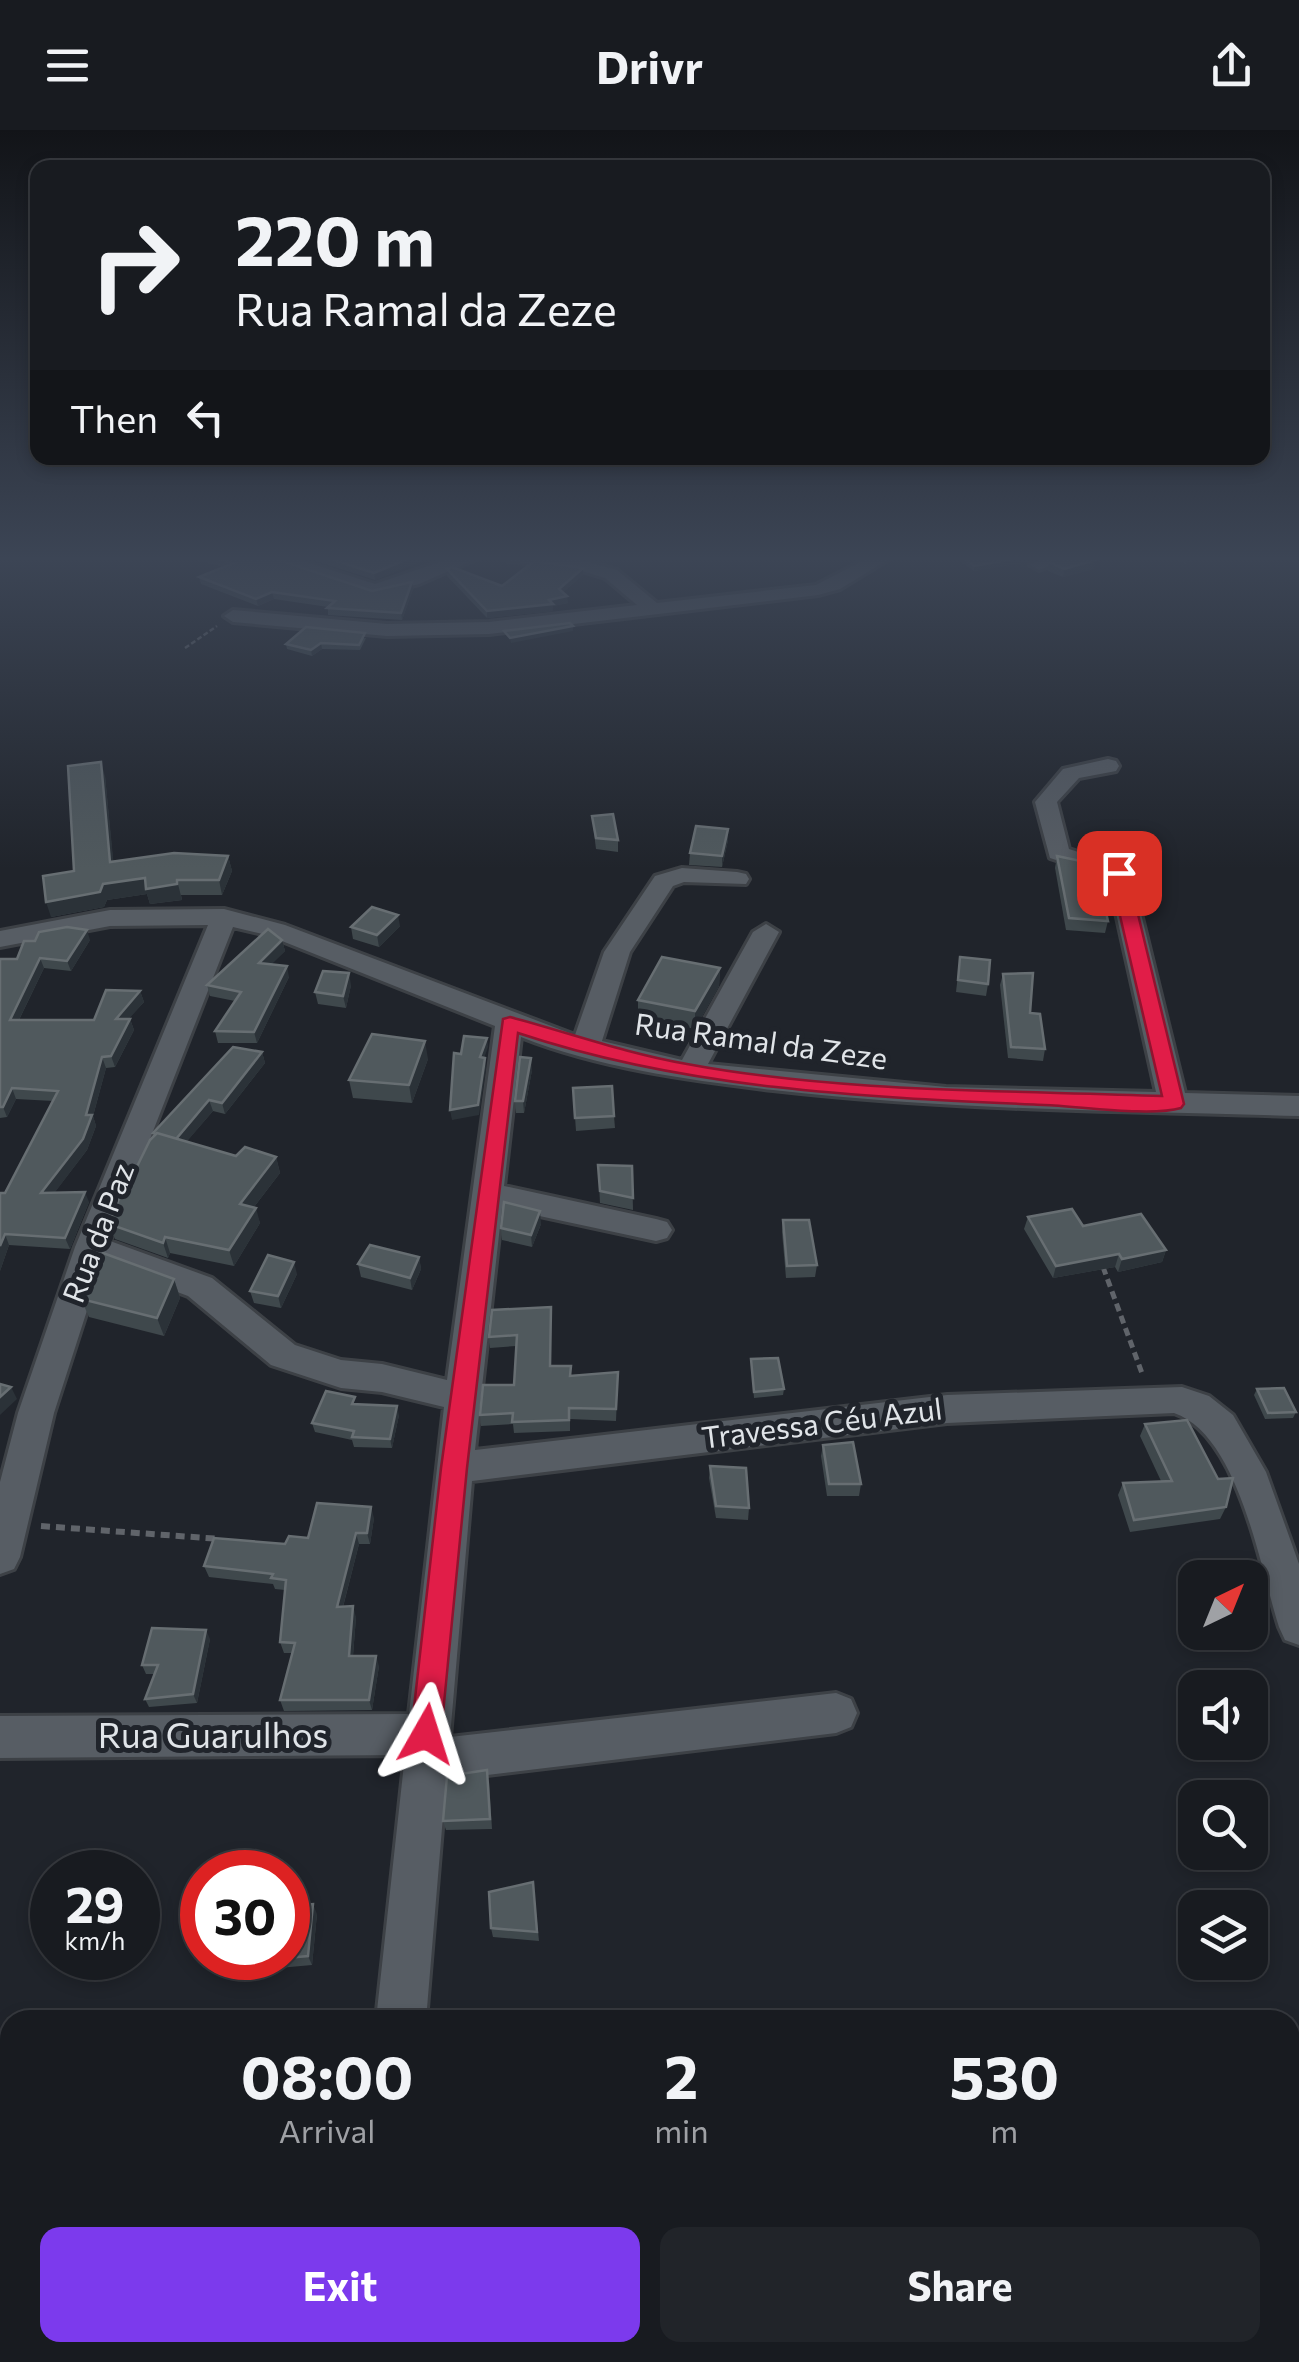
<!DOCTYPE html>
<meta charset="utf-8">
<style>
:root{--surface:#181b20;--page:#212429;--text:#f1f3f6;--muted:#9fa1a5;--line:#36393e;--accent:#7c3aed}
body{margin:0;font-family:Commissioner,sans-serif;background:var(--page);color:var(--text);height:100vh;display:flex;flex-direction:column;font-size:38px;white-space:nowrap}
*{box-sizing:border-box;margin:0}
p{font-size:32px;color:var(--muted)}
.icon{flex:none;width:55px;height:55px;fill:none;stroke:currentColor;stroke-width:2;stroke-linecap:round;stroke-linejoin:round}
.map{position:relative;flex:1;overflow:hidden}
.details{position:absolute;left:0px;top:1880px;width:1300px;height:352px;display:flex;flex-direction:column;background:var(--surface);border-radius:30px 30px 0 0;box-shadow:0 5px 15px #0003,0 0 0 2px var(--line)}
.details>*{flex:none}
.hud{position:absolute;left:30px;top:30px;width:1240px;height:305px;border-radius:20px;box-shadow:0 5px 15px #0003,0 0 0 2px var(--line);background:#181b20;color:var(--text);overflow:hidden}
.needle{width:65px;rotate:43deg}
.fabs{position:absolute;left:1178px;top:1430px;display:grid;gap:20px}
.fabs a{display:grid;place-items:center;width:90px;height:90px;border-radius:20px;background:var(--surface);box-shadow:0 5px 15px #0003,0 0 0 2px var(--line);font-size:50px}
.speed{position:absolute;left:30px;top:1720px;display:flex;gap:20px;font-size:50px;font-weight:700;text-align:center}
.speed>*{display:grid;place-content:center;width:130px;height:130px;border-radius:50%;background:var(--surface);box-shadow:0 5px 15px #0003,0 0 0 2px var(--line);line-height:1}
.speed small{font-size:25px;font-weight:400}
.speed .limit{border:15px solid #d22;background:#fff;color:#111}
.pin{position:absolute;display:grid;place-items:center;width:85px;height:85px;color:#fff;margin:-42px;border-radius:20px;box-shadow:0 5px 15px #0006}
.me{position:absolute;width:110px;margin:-55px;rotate:6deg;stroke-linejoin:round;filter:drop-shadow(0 0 8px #0008)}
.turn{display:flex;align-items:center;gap:35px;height:210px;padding:0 40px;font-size:45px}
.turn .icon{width:130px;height:130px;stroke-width:2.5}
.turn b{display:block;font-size:70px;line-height:85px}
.then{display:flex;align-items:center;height:95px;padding:0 40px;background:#0003;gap:20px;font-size:38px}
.eta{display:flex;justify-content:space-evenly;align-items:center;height:170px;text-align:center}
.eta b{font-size:60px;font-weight:700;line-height:70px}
.action{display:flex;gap:20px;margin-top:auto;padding:20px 40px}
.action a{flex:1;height:115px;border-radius:20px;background:var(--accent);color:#fff;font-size:40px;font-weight:700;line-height:115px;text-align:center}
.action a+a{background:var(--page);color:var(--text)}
header{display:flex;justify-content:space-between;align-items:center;height:130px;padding:0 40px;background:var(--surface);font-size:45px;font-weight:700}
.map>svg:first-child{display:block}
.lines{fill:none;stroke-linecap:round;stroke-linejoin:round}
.street-casing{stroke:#3d4146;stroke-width:6}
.path-far2{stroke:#60646a;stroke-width:2.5;stroke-dasharray:5 2.5;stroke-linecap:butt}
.path-far1{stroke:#60646a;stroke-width:5;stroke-dasharray:8 5;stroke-linecap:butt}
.path{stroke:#60646a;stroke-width:6;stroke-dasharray:9 6;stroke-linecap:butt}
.street{fill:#575d64;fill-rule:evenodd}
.wall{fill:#3f484c}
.shaded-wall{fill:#2b3238}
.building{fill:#50595d;stroke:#676e72;stroke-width:2.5}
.route{fill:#e11d48;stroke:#92132f;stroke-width:2.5}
.labels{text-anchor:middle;stroke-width:10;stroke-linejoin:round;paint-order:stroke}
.street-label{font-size:30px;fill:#e0e4e8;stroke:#20242b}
.near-street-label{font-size:35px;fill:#e0e4e8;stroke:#20242b}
</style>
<header><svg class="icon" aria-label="menu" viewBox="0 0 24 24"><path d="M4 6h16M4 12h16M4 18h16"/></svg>Drivr<svg class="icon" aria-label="share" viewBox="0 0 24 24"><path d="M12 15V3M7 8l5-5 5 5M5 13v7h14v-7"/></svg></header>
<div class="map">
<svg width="1299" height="2232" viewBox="0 0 1299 2232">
<rect width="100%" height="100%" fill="#20242b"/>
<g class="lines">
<defs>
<g id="street">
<polygon points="259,426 287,426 375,454 457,426 483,426 419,454 374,465"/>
<polygon points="499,426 573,428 617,440 657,473 816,455 872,426 894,426 840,459 818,465 489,504 387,506 233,492 224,486 233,480 387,494 489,492 637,475 605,448 572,438 508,431"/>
<polygon points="1047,426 1074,426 1039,440 1030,435"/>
<path d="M1108,629L1116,631L1119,636L1116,641L1079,648L1057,672L1069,719L1128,738L1131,743L1185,963L1299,966V986C1124,981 948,980 773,960C689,950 599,938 521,907L504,1056L656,1089L667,1092L672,1100L667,1108L656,1111L502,1078L475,1320L947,1265L1182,1257L1209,1266L1233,1285L1266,1342L1299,1434V1515L1285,1510L1279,1497C1260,1438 1239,1305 1174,1283L947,1293L472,1351L450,1607L836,1563L851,1569L857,1583L851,1597L836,1603L446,1650L426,1890H376L405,1625L0,1628V1586L409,1584L444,1277L382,1262L341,1258L271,1235L188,1166L102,1134L54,1283L20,1427L14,1439L0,1444V1352L18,1283L75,1117L208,795L110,796L0,817V801L110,780L224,779L285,795L575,905L604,822L655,746L682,738L737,742L746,744L749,749L746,754L684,752L673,756L630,822L602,911L682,930L753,802L766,794L779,802L708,934L946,957L1156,962L1108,747L1050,728L1035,672L1063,639ZM233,797L267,805L495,896L447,1250L382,1234L341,1230L295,1215L212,1148L110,1111Z"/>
<polygon points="10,2201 10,2222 88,2222 84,2232 0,2232 0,2203"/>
<polygon points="903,2222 959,2222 962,2232 906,2232"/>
</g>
</defs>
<use href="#street" class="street-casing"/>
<polyline class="path-far2" points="185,518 217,496"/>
<polyline class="path-far1" points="1103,1137 1143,1246"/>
<polyline class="path" points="41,1396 220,1409"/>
<use href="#street" class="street"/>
</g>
<g class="wall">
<polygon points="181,426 267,426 372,461 412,452 413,459 402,490 328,485 328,477 274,469 258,476 201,454 199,447 224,437"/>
<polygon points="300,426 433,426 375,450"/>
<polygon points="569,426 605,426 599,431"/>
<polygon points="953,426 1039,426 1028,432 974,441"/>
<polygon points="1167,426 1197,426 1186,434"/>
<polygon points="1049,432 1094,439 1063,447 1048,441"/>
<polygon points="447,439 502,456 583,445 563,462 568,473 553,476 553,481 487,488 447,446"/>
<polygon points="366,508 360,520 322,519 312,526 287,519 286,514"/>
<polygon points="105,646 113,731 228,726 232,741 222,765 181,765 182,770 150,774 147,764 107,770 104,777 51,787 74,741"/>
<polygon points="592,686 618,710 618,722 596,719"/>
<polygon points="728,699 728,710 722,737 689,735 690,723"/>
<polygon points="1057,726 1108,791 1105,803 1066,800 1055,738"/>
<polygon points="400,796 379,817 353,809 351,797"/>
<polygon points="90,810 71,841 44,838 19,890 94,890 140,861 144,872 128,889 130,889 134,900 115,937 106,938 93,986 96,996 87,1020 54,1063 89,1072 70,1119 9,1115 0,1141 5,1063 53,971 16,969 7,987 0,988 0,829 17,829"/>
<polygon points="282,810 285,821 271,834 289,847 257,913 218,913 215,901 235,871 210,866 207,855"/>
<polygon points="960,827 988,854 986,866 956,862"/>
<polygon points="720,838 719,856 695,899 638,887 638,870"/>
<polygon points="1003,844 1030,883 1045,919 1043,931 1008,928 1000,855"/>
<polygon points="351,855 346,878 318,874 315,862"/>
<polygon points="262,922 265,933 225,984 213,981 186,1012 236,1026 276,1027 280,1043 254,1077 260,1093 234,1136 170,1123 168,1128 115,1109 109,1094 154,1006 153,1003"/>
<polygon points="428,929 412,973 353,968 349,950"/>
<polygon points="532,940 524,983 516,983 515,971"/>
<polygon points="573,958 614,986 615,998 576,1001"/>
<polygon points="598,1035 632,1036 633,1080 600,1073"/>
<polygon points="1028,1087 1083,1096 1166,1120 1162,1132 1118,1142 1115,1137 1053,1148 1024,1099"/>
<polygon points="783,1090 817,1135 815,1147 786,1148 782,1102"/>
<polygon points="541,1094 532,1117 502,1110 501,1098"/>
<polygon points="419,1127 421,1139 412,1160 361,1147 358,1134"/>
<polygon points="297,1144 281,1178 254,1173 250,1161"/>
<polygon points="174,1149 180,1168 164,1206 89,1187 81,1169"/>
<polygon points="551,1177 551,1236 571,1245 618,1242 616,1291 570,1289 570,1301 514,1303 513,1294 481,1296 480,1285 514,1255 516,1216 490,1218 489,1207"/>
<polygon points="751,1229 784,1259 783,1265 754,1268"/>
<polygon points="1257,1259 1296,1282 1293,1288 1265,1289 1254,1265"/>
<polygon points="356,1274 399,1285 392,1318 354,1317 352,1310 315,1302 312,1293"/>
<polygon points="1145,1294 1226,1377 1220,1389 1130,1402 1118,1365 1123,1353 1161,1351 1140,1306"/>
<polygon points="823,1315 861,1354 859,1366 827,1366 821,1326"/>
<polygon points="710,1336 749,1378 748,1390 716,1388 709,1348"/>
<polygon points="374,1388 370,1414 359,1414 343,1477 356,1487 353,1526 379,1536 372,1580 284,1581 280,1570 292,1523 284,1523 280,1512 285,1460 275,1459 273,1454 209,1447 204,1436 308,1408"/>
<polygon points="210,1509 197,1573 149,1577 145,1569 154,1544 146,1544 142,1535"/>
<polygon points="489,1651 492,1699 446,1700 443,1691"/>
<polygon points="533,1752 539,1811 493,1807 491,1798"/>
<polygon points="317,1784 312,1835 247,1841 241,1832"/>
<polygon points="1290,2104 1299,2125 1299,2176 1290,2176"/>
</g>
<g class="shaded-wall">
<polygon points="415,426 433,426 375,450 374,443"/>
<polygon points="1030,426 1039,426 1028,432 974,441 974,436"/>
<polygon points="1188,426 1197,426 1186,434"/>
<polygon points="1096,430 1094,439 1063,447 1064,439"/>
<polygon points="583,438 583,445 559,466 559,459"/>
<polygon points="412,452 413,459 402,490 401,483"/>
<polygon points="272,462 274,469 258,476 256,469"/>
<polygon points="567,466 568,473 553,476 553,481 487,488 487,481"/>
<polygon points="573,496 573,501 511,513 510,508"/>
<polygon points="321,513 322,519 312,526 311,520"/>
<polygon points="101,632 105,646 115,747 110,732"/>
<polygon points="728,699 728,710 722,737 722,726"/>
<polygon points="228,726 232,741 222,765 219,750"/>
<polygon points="145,748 177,750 182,770 150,774 147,764 107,770 104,777 51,787 46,772 103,754"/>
<polygon points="398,785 400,796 379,817 377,805"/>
<polygon points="87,800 90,810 71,841 67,831"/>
<polygon points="282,810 285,821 262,844 259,833"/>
<polygon points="40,828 44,838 14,900 10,890"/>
<polygon points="287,836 289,847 257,913 254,902"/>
<polygon points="720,838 719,856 695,899 695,881"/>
<polygon points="349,843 351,855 346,878 343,866"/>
<polygon points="140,861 144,872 119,900 116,889"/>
<polygon points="130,889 134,900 115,937 111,926"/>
<polygon points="487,908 488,917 481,937 480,927"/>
<polygon points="425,911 428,929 412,973 409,955"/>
<polygon points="262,922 265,933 225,984 222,973"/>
<polygon points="102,927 106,938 93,986 96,996 87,1020 46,1074 41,1063 86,985"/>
<polygon points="485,928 486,937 479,985 452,990 450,980"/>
<polygon points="531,928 532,940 524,983 523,971"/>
<polygon points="12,958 16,969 7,987 3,977"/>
<polygon points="209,970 213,981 177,1023 173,1011"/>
<polygon points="276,1027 280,1043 244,1090 240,1074"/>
<polygon points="85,1062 89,1072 70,1119 65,1108"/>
<polygon points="256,1078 260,1093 234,1136 229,1120"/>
<polygon points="540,1081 541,1094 532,1117 531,1105"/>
<polygon points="5,1104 9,1115 0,1141 0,1116"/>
<polygon points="165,1107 170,1123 168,1128 163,1113"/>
<polygon points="1166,1120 1162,1132 1118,1142 1122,1129"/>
<polygon points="1119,1124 1115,1137 1053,1148 1056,1136"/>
<polygon points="419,1127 421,1139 412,1160 410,1148"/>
<polygon points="294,1132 297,1144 281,1178 278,1166"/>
<polygon points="174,1149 180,1168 164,1206 157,1188"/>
<polygon points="11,1257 17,1269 0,1285 0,1267"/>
<polygon points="397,1276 399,1285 392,1318 390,1309"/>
<polygon points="371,1377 374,1388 370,1414 367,1403"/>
<polygon points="356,1403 359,1414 340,1488 337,1477"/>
<polygon points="353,1476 356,1487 352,1537 349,1526"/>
<polygon points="206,1500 210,1509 197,1573 193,1564"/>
<polygon points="376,1526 379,1536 372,1580 369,1570"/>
<polygon points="313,1774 317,1784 312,1835 308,1826"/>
</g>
<g class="building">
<polygon points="207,426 267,426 372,461 412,452 401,483 327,478 335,471 272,462 256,469 199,447 234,433"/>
<polygon points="321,426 415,426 374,443"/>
<polygon points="960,426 1030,426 974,436"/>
<polygon points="1064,426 1087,426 1096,430 1064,439 1049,432"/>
<polygon points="534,431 583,438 559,459 567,466 549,470 553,474 487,481 447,439 452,437 502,456"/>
<polygon points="570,493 573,496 510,508 504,501"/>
<polygon points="306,497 365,503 359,515 321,513 311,520 286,514"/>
<polygon points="101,632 110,732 174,723 228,726 219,750 177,750 177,754 146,759 145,748 103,754 100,762 46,772 43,746 74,741 68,636"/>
<polygon points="613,684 618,710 596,708 592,686"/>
<polygon points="696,696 728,699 722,726 690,723"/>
<polygon points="1057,726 1095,734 1108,791 1069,788"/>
<polygon points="372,777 398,785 377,805 351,797"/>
<polygon points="67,797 87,800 67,831 40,828 10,890 94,890 106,860 140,861 116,889 130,889 111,926 102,927 86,985 92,985 83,1009 41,1063 85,1062 65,1108 5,1104 0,1116 0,1063 5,1063 58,961 12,958 3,977 0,977 0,829 17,829 24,811 35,811 39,802"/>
<polygon points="268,799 282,810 259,833 287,836 254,902 215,901 241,862 207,855"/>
<polygon points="662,827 720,838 695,881 638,870"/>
<polygon points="960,827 990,830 988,854 958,850"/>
<polygon points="323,841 349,843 343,866 315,862"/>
<polygon points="1033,843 1030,883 1040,884 1045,919 1011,917 1003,844"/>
<polygon points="372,904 425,911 409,955 349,950"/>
<polygon points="464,906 487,908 480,927 485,928 478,975 450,980 454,923 461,924"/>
<polygon points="233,917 262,922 222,973 209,970 176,1009 153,1003"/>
<polygon points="520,927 531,928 523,971 515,971"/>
<polygon points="612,956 614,986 575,988 573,958"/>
<polygon points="157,1003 236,1026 245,1017 276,1027 240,1074 256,1078 229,1120 165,1107 163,1113 109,1094 124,1056 128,1055 150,1010"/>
<polygon points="598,1035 632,1036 633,1068 600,1061"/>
<polygon points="504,1072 540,1081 531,1105 501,1098"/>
<polygon points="1072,1079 1083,1096 1141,1084 1166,1120 1122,1129 1119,1124 1056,1136 1028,1087"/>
<polygon points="783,1090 809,1090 817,1135 787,1136"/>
<polygon points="370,1115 419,1127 410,1148 358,1134"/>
<polygon points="103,1123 174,1149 157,1188 81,1169"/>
<polygon points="268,1125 294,1132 278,1166 250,1161"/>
<polygon points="551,1177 550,1236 571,1236 570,1246 618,1242 616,1279 569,1278 569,1290 512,1292 513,1283 480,1285 483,1255 514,1255 517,1205 489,1207 492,1180"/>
<polygon points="778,1228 784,1259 754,1262 751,1229"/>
<polygon points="0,1254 11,1257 0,1267"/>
<polygon points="1284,1258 1296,1282 1268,1283 1257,1259"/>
<polygon points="326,1261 355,1267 352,1274 397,1276 390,1309 352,1307 354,1301 312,1293"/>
<polygon points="1187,1290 1218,1349 1233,1348 1226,1377 1134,1390 1123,1353 1172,1351 1145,1294"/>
<polygon points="853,1312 861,1354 829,1354 823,1315"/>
<polygon points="710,1336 746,1338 749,1378 716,1376"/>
<polygon points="317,1373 371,1377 367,1403 356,1403 337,1477 353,1476 349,1526 376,1526 369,1570 280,1570 295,1513 280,1512 286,1450 271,1448 273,1444 204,1436 214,1408 285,1414 289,1406 308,1408"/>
<polygon points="152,1498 206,1500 193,1564 145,1569 158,1535 142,1535"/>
<polygon points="487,1640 490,1689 443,1691 447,1646"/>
<polygon points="533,1752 537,1802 491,1798 489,1762"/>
<polygon points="313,1774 308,1826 241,1832 241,1828 288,1828 288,1776"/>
<polygon points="1290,2104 1299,2125 1299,2171 1290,2171"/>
<polygon points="607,2222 633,2222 634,2232 581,2232 581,2227"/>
</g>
<linearGradient id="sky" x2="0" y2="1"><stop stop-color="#121418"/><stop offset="0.58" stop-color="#3c4555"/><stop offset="1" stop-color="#3c4555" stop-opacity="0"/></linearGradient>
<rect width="1299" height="739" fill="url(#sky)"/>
<path class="route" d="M1119,738L1128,743L1184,974L1181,978C1150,987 1079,976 1044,975C866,967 689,960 518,903L467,1338L441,1604L437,1614L426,1618L416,1614L411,1604L441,1338L503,889L510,887C570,903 625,923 687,934C842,963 1004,960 1162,966L1110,743Z"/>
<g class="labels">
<g class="street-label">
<text transform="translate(761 912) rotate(8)" y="10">Rua Ramal da Zeze</text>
<text transform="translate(99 1103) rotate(-69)" y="10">Rua da Paz</text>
<text transform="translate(822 1294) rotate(-7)" y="10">Travessa Céu Azul</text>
</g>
<g class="near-street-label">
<text x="213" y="1618">Rua Guarulhos</text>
</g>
</g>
</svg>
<div class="fabs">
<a><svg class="needle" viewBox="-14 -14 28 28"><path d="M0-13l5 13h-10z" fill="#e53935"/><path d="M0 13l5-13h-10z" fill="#9fa1a5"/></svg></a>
<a><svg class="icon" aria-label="sound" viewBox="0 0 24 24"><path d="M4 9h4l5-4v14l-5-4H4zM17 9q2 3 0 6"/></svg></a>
<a><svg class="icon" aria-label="search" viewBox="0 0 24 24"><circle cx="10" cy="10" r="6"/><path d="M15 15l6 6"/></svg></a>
<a><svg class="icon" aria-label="layers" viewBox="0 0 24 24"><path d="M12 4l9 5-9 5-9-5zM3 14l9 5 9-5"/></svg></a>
</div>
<div class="speed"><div>29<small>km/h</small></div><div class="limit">30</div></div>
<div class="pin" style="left:1119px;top:743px;background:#d93025"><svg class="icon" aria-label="arrive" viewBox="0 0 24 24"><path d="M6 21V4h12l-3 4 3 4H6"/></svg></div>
<svg class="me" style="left:426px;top:1604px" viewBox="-20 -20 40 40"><path d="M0-17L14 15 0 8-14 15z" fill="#e11d48" stroke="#fff" stroke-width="4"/></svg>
<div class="hud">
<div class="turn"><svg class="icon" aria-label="right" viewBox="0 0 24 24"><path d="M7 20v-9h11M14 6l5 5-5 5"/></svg><div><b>220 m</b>Rua Ramal da Zeze</div></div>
<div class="then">Then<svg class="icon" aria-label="left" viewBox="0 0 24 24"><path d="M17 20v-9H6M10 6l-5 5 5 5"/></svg></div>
</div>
<section class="details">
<div class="eta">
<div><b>08:00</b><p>Arrival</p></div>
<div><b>2</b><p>min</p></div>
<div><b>530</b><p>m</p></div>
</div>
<div class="action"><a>Exit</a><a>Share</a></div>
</section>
</div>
